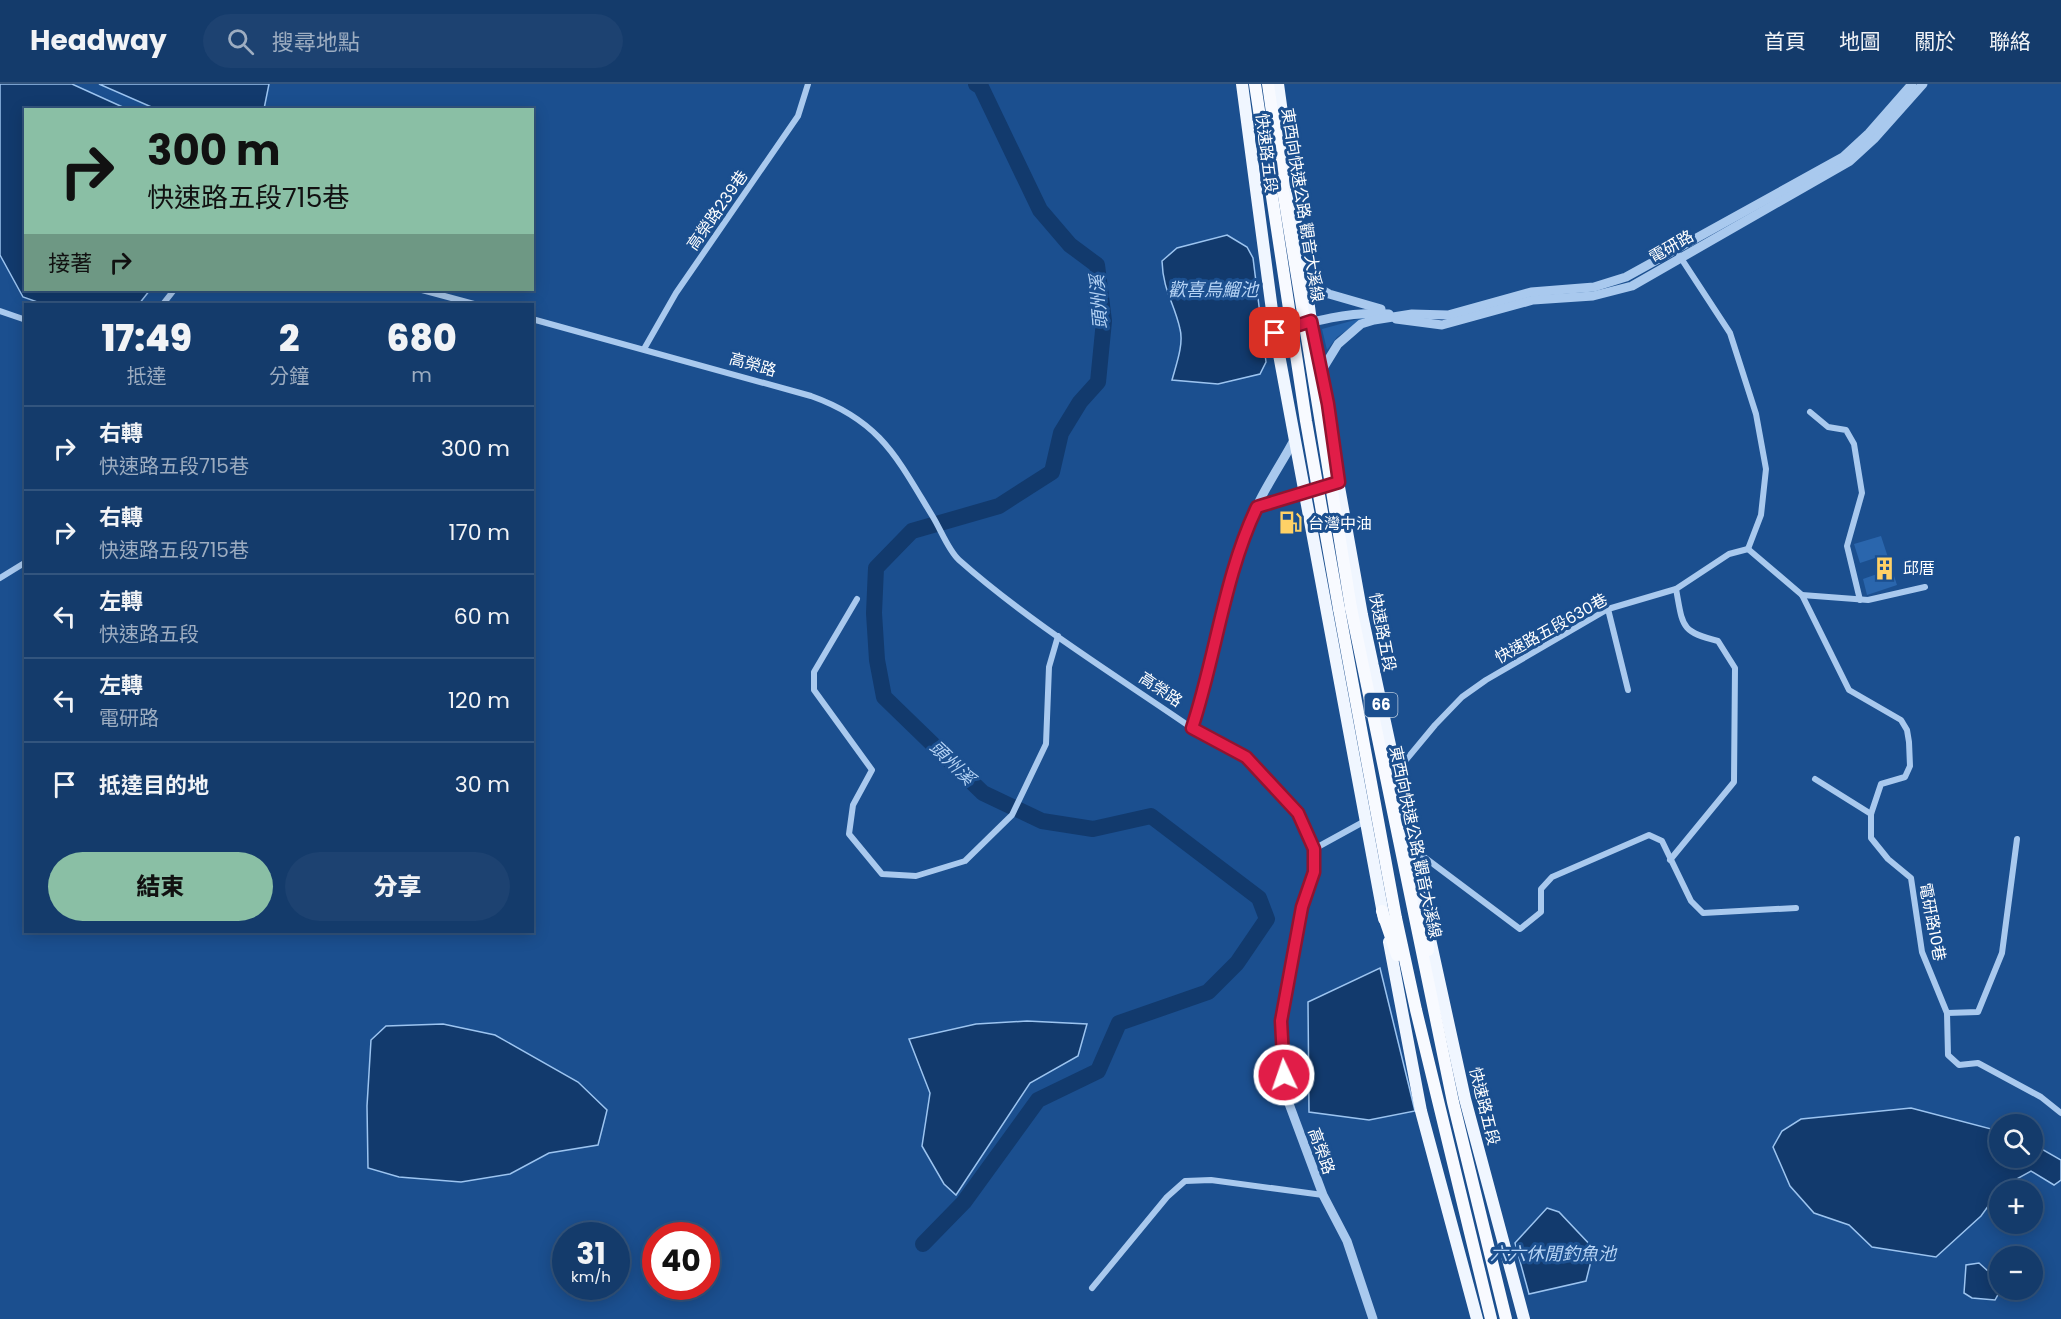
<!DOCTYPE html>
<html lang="zh-TW">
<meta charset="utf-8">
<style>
:root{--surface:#143b6b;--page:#1d4271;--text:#f1f3f6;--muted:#9dadc1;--line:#33557e;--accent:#8abfa5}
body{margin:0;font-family:Poppins,"Noto Sans TC",sans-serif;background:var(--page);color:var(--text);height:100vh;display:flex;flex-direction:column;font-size:22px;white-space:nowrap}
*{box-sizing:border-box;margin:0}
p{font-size:20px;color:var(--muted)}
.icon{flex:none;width:33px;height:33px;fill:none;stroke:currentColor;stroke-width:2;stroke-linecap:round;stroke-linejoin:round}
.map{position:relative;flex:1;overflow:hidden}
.side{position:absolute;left:24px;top:219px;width:510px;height:630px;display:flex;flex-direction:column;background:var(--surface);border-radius:0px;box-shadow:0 3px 15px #0003,0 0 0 2px var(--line)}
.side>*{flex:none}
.top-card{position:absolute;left:24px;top:24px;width:510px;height:183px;border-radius:0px;box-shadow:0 3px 15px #0003,0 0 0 2px var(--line);background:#8abfa5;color:#111;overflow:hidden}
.controls{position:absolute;left:1989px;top:1030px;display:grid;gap:12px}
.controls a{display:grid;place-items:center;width:54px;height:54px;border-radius:50%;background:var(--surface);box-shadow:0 3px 15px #0003,0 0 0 2px var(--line);font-size:30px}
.speed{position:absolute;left:552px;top:1138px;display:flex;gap:12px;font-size:30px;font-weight:700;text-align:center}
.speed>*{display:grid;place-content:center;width:78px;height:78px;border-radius:50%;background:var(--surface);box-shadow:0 3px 15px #0003,0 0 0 2px var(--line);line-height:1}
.speed small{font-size:15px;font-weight:400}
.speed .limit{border:9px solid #d22;background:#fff;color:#111}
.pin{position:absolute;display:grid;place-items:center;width:51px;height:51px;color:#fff;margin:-26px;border-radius:12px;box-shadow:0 3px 9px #0006}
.me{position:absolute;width:66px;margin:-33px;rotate:357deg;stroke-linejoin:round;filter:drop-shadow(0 0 4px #0008)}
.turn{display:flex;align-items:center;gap:21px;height:126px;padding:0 24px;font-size:27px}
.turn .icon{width:78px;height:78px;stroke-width:2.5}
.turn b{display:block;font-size:42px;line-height:51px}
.then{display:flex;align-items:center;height:57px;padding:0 24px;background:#0003;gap:12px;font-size:22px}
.eta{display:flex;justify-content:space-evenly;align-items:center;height:102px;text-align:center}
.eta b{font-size:36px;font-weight:800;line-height:42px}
.primary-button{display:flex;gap:12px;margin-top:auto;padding:12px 24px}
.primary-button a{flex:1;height:69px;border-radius:36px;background:var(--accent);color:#111;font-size:24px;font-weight:800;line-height:69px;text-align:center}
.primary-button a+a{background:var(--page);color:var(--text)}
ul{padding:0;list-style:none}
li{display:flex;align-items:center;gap:18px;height:84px;padding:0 24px;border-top:2px solid var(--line)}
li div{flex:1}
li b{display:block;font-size:22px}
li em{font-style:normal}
header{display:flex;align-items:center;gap:36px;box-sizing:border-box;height:84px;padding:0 30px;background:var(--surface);border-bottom:2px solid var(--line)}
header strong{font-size:28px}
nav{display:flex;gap:33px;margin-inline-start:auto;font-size:21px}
.search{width:420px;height:54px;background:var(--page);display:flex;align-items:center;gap:15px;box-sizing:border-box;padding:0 21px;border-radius:33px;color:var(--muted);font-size:22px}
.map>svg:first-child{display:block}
.green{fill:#2461a8}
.water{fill:#123a6d;stroke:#9cc4f0;stroke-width:1.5}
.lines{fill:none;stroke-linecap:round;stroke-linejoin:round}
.river{stroke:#123a6d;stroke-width:16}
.building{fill:#2a66ad}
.minor{stroke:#a9c9ee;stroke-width:6}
.tertiary{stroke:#a9c9ee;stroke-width:9}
.primary{stroke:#f0f6ff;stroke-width:12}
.trunk{stroke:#f8faff;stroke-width:12}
.trunk-bridge{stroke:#f8faff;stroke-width:12}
.route-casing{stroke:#92132f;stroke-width:15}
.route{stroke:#e11d48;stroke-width:10}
.labels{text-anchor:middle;stroke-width:6;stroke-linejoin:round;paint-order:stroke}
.shield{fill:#1b4f8f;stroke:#bbcadd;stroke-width:1.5}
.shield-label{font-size:15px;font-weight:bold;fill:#fff}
.street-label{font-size:16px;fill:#fff;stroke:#1b4f8f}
.poi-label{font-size:16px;fill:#fff;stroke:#1b4f8f;text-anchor:start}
.water-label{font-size:18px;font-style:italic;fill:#b5d3f5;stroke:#1b4f8f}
</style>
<header>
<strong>Headway</strong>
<div class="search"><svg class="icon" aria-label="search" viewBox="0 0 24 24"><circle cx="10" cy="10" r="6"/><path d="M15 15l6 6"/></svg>搜尋地點</div>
<nav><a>首頁</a><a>地圖</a><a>關於</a><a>聯絡</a></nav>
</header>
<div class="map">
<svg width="2061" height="1235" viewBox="0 0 2061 1235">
<rect width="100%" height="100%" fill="#1b4f8f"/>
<polygon class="green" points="1366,233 1337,253 1327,266 1322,245"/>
<g class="water">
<polygon points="0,0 72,0 127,25 26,26 26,206 150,206 139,220 43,220 23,213 0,171"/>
<polygon points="99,0 269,0 264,25 156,25"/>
<path d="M1227,151L1247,163L1253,174L1266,278L1260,290L1218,300L1172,296C1176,281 1184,260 1180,245C1174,218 1163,207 1162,177L1177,164Z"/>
<polygon points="1380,884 1415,1027 1369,1036 1309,1028 1308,918"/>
<polygon points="1027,937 1087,940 1078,972 1030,999 956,1111 944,1100 922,1062 930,1009 909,955 976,940"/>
<polygon points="443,940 495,951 578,998 607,1026 598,1061 549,1069 510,1090 461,1098 399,1093 368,1084 367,1022 371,956 386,942"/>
<polygon points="1911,1024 1999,1047 2000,1074 2032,1074 2033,1060 2061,1076 2061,1096 2054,1101 2031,1087 2002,1103 1981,1132 1936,1173 1872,1163 1849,1141 1814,1129 1790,1102 1773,1063 1782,1047 1801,1035"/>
<polygon points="1547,1124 1559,1128 1594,1165 1586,1197 1529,1210 1515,1159"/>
<polygon points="1979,1179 1999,1197 2000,1207 1995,1216 1972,1214 1964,1209 1966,1181"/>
</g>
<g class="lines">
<polyline class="river" points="923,1160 964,1118 1038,1016 1098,987 1119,939 1208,908 1237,879 1267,835 1259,814 1151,732 1093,745 1042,737 983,709 884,613 877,576 874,529 876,484 912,447 999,422 1052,388 1061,349 1080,318 1098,298 1104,237 1097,181 1070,161 1040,126 981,3 976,0"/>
</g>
<polygon class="building" points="1881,452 1897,501 1867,511 1863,495 1880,489 1875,474 1860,479 1854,460"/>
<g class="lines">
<g class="minor">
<polyline points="1679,171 1730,249 1756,330 1766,385 1761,431 1748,465"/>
<polyline points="422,206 474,220"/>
<polyline points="163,220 174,206"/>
<polyline points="0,227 26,236"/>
<path d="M532,235L811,312C881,337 897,374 933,433C941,446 948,466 959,476C1029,538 1115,591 1192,644"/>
<polyline points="644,265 676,209 798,32 808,0"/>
<polyline points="1810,328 1828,343 1846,346 1854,360 1862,409 1847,462 1860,516"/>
<polyline points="1748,465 1802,511 1849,606 1901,636 1907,646 1909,658 1910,682 1905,693 1881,700 1871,730 1871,754 1888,775 1911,794 1922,868 1947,929 1948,971 1959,981 1978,979 2041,1013 2061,1029"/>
<polyline points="0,494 26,478"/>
<polyline points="1802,511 1868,516 1925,503"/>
<polyline points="857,515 814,588 814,606 872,686 853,721 849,750 882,790 916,792 965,777 1012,731 1046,660 1049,583 1058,552"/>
<polyline points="1608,525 1628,606"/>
<polyline points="1396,688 1435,641 1462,613 1486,596 1608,525 1676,505 1729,470 1748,465"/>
<polyline points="1815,695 1871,730"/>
<polyline points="1412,764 1520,845 1541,828 1541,805 1552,793 1649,751 1662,757 1691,817 1703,829 1796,824"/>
<polyline points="1314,765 1365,737"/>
<path d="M1670,776L1734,698L1735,584L1718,557C1680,548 1683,542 1676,505"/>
<polyline points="1947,929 1978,928 2002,869 2017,755"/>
<polyline points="1092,1204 1167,1113 1185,1097 1211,1096 1323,1111"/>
</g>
<g class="tertiary">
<polyline points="1306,197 1329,210 1381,225"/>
<polyline points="1396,235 1442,241 1533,216 1593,212 1632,202 1850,77 1874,55 1923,0"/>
<path d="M1275,249C1313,237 1349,227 1389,230"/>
<polyline points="1322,286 1338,260 1361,240 1374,236 1412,230 1448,231 1531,208 1594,203 1626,193 1843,73 1869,49 1912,0"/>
<path d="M1294,356C1279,384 1259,412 1249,441C1225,507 1214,577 1192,644L1246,673L1298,728L1314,765V788L1302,823L1281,937L1285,1009L1323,1111L1347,1157L1373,1235"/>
<polyline points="1257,423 1324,402"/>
</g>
<g class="primary">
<polyline points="1242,0 1275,249 1384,835"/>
<polyline points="1278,0 1311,237 1328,320 1334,375 1362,531 1396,689 1402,729 1427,838"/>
<polyline points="1430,855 1465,1015 1524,1235"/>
<polyline points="1389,858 1421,1027 1477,1235"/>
</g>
<g class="trunk">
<polyline points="1351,524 1453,1018 1506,1235"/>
<polyline points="1339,525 1396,834 1416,926 1491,1235"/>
<polyline points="1382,827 1397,871"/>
<polyline points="1425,828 1428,866"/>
</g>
<g class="trunk-bridge">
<polyline points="1255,0 1306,337 1339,525"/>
<polyline points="1268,0 1283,106 1351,524"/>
</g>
</g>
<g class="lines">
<defs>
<path id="route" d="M1275,249L1311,237L1328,320L1339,398L1257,423C1224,492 1216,572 1192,644L1246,673L1298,729L1314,765V788L1302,823L1281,937L1284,991"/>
</defs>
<use href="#route" class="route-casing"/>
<use href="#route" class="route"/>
</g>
<defs>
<symbol id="fuel-bare" viewBox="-9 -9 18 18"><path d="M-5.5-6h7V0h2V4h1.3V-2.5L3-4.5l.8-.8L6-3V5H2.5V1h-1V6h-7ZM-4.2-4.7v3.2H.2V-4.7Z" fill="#ffd166" stroke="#1b4f8f" stroke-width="2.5" paint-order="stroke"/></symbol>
<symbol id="building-bare" viewBox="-9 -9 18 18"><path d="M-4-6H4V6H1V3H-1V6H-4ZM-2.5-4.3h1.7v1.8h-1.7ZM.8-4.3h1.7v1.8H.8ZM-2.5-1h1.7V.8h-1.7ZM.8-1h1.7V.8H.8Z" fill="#ffd166" stroke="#1b4f8f" stroke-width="2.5" paint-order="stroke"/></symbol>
</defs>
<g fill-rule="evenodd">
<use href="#fuel-bare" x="1274" y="422" width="33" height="33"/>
<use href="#building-bare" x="1868" y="468" width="33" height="33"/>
</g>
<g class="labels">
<rect class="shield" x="1364.5" y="609" width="33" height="24" rx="4.5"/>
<g class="shield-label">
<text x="1381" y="626">66</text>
</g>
<g class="street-label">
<text transform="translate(1267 69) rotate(83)" y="6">快速路五段</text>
<text transform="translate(1303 121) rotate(81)" y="6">東西向快速公路 觀音大溪線</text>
<text transform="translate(717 126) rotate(-55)" y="6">高榮路239巷</text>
<text transform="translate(1671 162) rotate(-30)" y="6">電研路</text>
<text transform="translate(753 280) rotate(16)" y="6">高榮路</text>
<text transform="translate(1551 544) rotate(-29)" y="6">快速路五段630巷</text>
<text transform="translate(1383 548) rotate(79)" y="6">快速路五段</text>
<text transform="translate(1161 605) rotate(34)" y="6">高榮路</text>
<text transform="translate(1416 758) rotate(78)" y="6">東西向快速公路 觀音大溪線</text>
<text transform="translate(1933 838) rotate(79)" y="6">電研路10巷</text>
<text transform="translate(1485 1022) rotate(76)" y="6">快速路五段</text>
<text transform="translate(1322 1067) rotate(70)" y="6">高榮路</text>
</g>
<g class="poi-label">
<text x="1308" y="445">台灣中油</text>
<text x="1903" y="490">邱厝</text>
</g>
<g class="water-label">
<text x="1213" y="212">歡喜烏鰡池</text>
<text transform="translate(1099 218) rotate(-94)" y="6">頭州溪</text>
<text transform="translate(952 679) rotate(44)" y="6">頭州溪</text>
<text x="1553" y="1176">六六休閒釣魚池</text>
</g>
</g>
</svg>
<div class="controls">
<a><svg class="icon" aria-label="search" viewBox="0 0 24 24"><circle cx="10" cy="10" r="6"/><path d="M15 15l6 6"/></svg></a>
<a>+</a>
<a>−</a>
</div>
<div class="speed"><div>31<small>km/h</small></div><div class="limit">40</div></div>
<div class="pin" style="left:1275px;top:249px;background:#d93025"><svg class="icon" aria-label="arrive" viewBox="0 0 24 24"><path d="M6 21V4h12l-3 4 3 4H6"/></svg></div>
<svg class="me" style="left:1284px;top:991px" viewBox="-20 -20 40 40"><circle r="17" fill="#e11d48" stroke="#fff" stroke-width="3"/><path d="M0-11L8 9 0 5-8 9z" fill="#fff"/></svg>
<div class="top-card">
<div class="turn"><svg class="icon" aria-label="right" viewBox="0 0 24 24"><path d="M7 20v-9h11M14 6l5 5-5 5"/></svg><div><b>300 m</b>快速路五段715巷</div></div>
<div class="then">接著<svg class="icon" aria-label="right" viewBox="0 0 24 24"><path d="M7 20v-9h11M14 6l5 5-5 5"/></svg></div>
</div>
<section class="side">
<div class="eta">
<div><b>17:49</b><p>抵達</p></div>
<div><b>2</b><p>分鐘</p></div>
<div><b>680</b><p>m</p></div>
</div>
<ul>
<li><svg class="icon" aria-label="right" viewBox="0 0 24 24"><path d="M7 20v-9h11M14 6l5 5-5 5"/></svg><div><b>右轉</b><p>快速路五段715巷</p></div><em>300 m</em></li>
<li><svg class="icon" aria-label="right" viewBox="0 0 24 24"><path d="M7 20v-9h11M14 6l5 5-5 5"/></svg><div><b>右轉</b><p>快速路五段715巷</p></div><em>170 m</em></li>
<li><svg class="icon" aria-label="left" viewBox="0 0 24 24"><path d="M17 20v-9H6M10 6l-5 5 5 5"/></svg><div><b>左轉</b><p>快速路五段</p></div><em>60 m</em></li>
<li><svg class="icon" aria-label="left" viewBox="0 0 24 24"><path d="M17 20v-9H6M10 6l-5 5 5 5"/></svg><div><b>左轉</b><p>電研路</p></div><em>120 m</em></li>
<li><svg class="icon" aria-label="arrive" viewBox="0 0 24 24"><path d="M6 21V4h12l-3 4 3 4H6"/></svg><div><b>抵達目的地</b></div><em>30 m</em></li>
</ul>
<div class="primary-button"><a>結束</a><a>分享</a></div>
</section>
</div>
